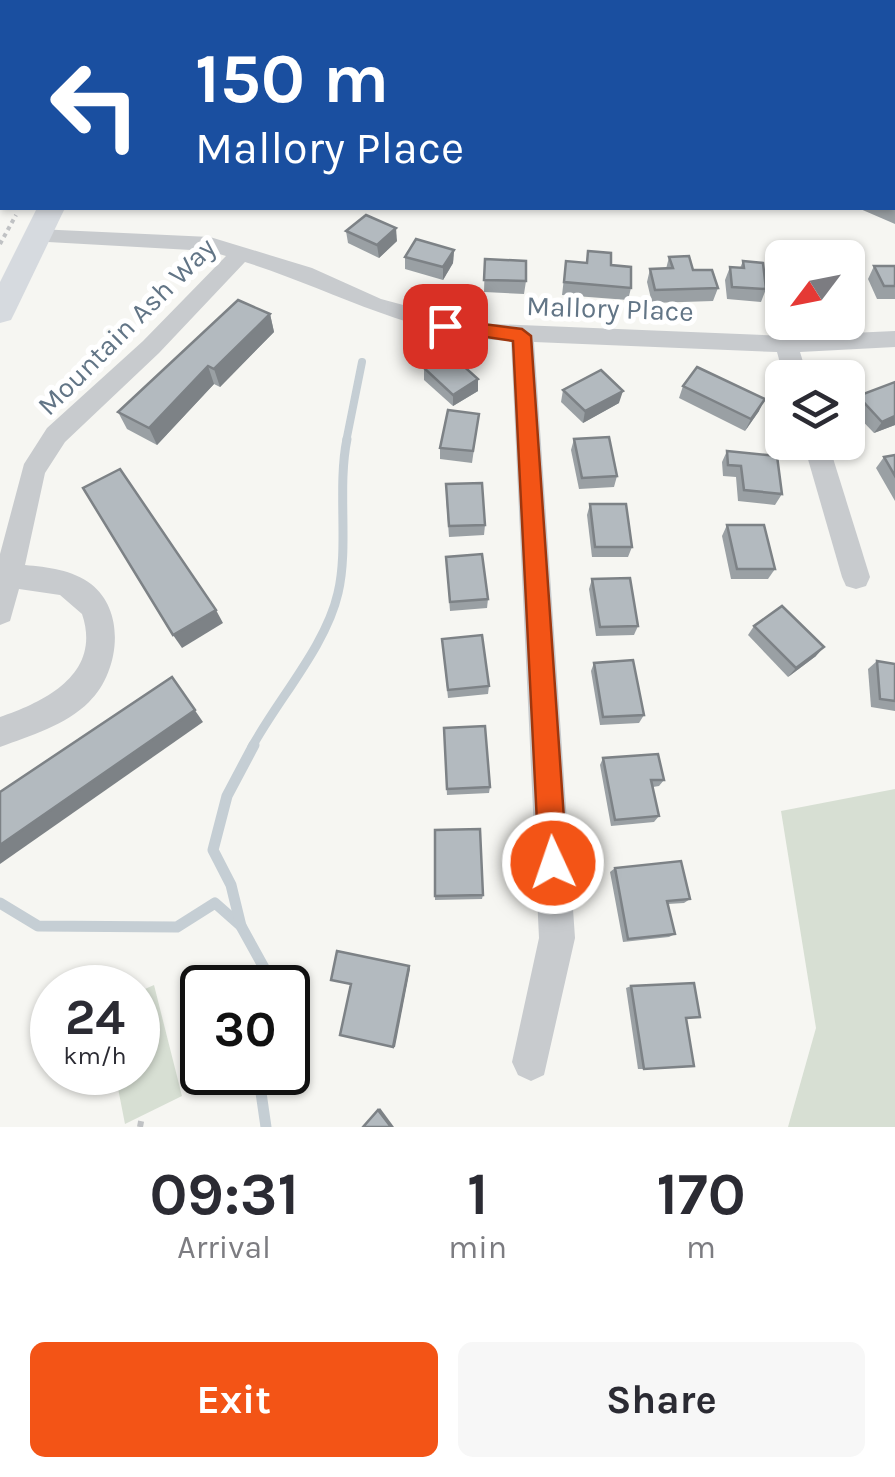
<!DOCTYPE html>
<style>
:root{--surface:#fff;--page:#f7f7f7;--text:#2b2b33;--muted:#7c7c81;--accent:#f35416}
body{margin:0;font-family:Karla,sans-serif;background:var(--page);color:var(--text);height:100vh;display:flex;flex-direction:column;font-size:38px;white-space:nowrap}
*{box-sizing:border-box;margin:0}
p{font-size:32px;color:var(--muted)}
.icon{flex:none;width:55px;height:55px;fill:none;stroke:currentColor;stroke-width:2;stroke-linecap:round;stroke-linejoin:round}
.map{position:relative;height:1127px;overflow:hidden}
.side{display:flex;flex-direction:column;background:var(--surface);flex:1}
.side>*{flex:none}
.banner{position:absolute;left:0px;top:0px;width:895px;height:210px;box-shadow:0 2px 8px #0004;background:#1a4fa0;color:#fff;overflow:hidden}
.needle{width:65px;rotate:238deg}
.tools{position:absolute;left:765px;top:240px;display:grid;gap:20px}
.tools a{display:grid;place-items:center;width:100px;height:100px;border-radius:15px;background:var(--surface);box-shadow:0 2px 8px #0004;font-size:50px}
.speed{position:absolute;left:30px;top:965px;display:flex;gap:20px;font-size:50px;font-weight:700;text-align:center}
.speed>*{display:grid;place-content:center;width:130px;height:130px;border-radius:50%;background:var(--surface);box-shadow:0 2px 8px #0004;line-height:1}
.speed small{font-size:25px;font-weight:400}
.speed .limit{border:5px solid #111;border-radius:15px;background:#fff;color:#111}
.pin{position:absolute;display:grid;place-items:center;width:85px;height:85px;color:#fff;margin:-42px;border-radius:20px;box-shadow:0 5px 15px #0006}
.me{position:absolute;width:110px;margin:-55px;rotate:357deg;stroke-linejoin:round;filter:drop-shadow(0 0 8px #0008)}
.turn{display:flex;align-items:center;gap:35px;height:210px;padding:0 30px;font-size:45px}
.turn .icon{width:130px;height:130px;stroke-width:2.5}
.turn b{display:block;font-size:70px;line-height:85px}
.eta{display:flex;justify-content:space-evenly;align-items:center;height:170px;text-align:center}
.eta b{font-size:60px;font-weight:700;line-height:70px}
.action{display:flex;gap:20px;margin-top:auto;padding:20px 30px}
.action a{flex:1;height:115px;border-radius:15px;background:var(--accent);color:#fff;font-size:40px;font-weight:700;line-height:115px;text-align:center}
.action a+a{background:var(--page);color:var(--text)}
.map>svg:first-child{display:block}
.green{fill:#d7dfd3}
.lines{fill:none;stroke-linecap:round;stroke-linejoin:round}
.stream-far2{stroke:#c5ced4;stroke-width:8}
.stream-far1{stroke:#c5ced4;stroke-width:9}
.stream{stroke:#c5ced4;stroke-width:11}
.path-far1{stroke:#c0c2c4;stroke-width:4;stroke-dasharray:4 4;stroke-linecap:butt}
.path{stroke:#c0c2c4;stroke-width:6;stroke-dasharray:6 6;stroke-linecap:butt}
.lane{fill:#c8cbce;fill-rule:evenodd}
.street{fill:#c8cbce;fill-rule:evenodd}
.secondary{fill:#d6dadf;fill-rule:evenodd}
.wall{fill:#9aa0a4}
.shaded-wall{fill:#7d8286}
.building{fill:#b3babf;stroke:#7d8286;stroke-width:2.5}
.route{fill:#f35416;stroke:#9e370e;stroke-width:2.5}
.labels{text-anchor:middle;stroke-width:10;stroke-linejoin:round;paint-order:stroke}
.street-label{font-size:28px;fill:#627586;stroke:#fff}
</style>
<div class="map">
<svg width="895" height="1127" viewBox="0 0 895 1127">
<rect width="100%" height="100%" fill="#f6f6f2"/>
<g class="green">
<polygon points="895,789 895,1127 788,1127 816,1028 781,811"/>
<polygon points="154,985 182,1096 125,1124 115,1073 138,1072 138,992"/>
</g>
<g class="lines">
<polyline class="stream-far2" points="346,442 362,362"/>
<path class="stream-far1" d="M252,747C278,699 326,646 338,593C349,547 337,488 347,439"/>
<g class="stream">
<polyline points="0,903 38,926 177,927 215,903 241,926 268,975 263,988"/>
<polyline points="241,926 231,885 213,850 227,796 254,745"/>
<polyline points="258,1072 266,1127"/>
</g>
<polyline class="path-far1" points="0,244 16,215"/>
<polyline class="path" points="140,1127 142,1116"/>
<g class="lane">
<polygon points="0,0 24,0 26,2 0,3"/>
<polygon points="0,144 2,145 2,151 0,150"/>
<rect x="0" y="191" width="2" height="6"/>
</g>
<g class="street">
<rect x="503" y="0" width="16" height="2"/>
<polygon points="697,0 715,0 716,2 699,2"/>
<rect x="892" y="55" width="3" height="10"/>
<polygon points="892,172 895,173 895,185 892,184"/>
<path d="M37,229L210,237L312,268L381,299L470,323L786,336L895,331V347L800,352L808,378H784L777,352L534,342L575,938L544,1075L531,1081L518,1075L512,1062L539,938L511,341C412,337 337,291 245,262L159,353L65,442L45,473L25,565C47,567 73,570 91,584C127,612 119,673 89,702C66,725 30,736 0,747V717C47,701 102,673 82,614L60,595L19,589L10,621L0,625V554L24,464L47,428L143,341L226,256L209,251L30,241L27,236L30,231Z"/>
<polygon points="803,442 828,442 870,577 866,586 856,589 846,586 842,577"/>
</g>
<polygon class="secondary" points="37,208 65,208 15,312 11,320 0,323 0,282"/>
</g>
<g class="wall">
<polygon points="743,0 791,0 791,2 742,2"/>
<polygon points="2,17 2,80 0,80 0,18"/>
<polygon points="895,20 895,41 892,38 892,25"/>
<polygon points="895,134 895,152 892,151 892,136"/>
<polygon points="895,191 895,224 858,208 892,208"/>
<polygon points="786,208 807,208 806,210"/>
<polygon points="346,231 397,241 379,258 348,243"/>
<polygon points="454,250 453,263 443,280 405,269 405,257"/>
<polygon points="588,251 611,265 631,288 628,300 562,295 566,261 586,263"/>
<polygon points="669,257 693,270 718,288 713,301 652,303 647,282 650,269 666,269"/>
<polygon points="485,259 526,281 524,294 484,292"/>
<polygon points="743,261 766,289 761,302 727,299 725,280 730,267 740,268"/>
<polygon points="874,266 895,266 895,299 877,299 868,279"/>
<polygon points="270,314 274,332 220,387 214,384 157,445 127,429 118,412"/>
<polygon points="424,368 478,379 478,391 453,406 424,380"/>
<polygon points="683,386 759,411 745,431 679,398"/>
<polygon points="563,390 619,403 583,423 561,402"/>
<polygon points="858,396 895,425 874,433 850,408"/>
<polygon points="479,414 472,463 440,459 440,448"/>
<polygon points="574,439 617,476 614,487 579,489 571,450"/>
<polygon points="727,451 782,494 775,505 738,501 736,477 723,476 722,462"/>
<polygon points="895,455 895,501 876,468 884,457"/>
<polygon points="446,495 485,525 484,535 449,537"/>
<polygon points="590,504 632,547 628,557 592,557 587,515"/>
<polygon points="727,525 775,569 768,579 731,579 722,536"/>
<polygon points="446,557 488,599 487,608 450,611"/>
<polygon points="592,579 638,626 634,635 596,636 589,589"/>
<polygon points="754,626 816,656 788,677 748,635"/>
<polygon points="442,639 489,686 488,694 448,698"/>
<polygon points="877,661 895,664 895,711 871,707 868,669"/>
<polygon points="594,663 644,715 639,723 600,725 591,671"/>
<polygon points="444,728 490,787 489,793 447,795"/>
<polygon points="603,758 664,780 659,786 653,787 659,816 654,822 611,826 600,765"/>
<polygon points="435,830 483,895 482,899 435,900"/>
<polygon points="615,868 690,899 684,903 668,904 675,934 669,937 623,942 610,872"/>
<polygon points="631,986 686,1019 644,1069 638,1069 626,988"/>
</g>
<g class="shaded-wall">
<polygon points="396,228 397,241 379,258 377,245"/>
<polygon points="454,250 453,263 443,280 443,267"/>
<polygon points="270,314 274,332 220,387 214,369"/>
<polygon points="208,366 214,384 157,445 149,428"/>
<polygon points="478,379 478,391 453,406 453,395"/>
<polygon points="623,391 619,403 583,423 585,411"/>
<polygon points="765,399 759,411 745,431 751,419"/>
<polygon points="895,416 895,425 874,433 882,422"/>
<polygon points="216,610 223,623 182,648 173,635"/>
<polygon points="824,647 816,656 788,677 796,668"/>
<polygon points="172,677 203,722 0,864 0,845"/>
<polygon points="409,966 410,969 395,1047 393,1047"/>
<polygon points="380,1108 394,1127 391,1127 378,1110"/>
</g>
<g class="building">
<polygon points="45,0 77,0 76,2 43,2"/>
<polygon points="219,0 250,0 250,2 218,2"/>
<rect x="295" y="0" width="32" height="2"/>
<rect x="376" y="0" width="32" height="2"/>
<polygon points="460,0 493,0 494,2 461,2"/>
<polygon points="757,0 786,0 785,0 788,2 762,2"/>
<polygon points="1,17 2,17 2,56 0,56"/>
<polygon points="892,190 895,191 895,208 892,207"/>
<polygon points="366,215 396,228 377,245 346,231"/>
<polygon points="416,239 454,250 443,267 405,257"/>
<polygon points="588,251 611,253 611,265 631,267 631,288 564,282 566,261 587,263"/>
<polygon points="689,256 693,270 712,270 718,288 655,290 650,269 673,268 669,257"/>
<polygon points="485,259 526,261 526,281 484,280"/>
<polygon points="743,261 763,263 766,289 732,287 730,267 744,268"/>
<polygon points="874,266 895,266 895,286 884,286"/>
<polygon points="238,300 270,314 214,369 208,366 149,428 118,412"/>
<polygon points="449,353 478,379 453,395 424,368"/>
<polygon points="697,367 765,399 751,419 683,386"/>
<polygon points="601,370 623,391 585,411 563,390"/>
<polygon points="895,382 895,416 882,422 858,396"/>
<polygon points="448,410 479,414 473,451 440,448"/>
<polygon points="609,437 617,476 582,478 574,439"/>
<polygon points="727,451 777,456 782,494 744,490 741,466 728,465"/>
<polygon points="895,455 895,476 884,457"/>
<polygon points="120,469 216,610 173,635 83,488"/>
<polygon points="482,483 485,525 449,526 446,484"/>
<polygon points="590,504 626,504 632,547 595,547"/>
<polygon points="727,525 764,525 775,569 737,569"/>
<polygon points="482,554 488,599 450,602 446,557"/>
<polygon points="630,578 638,626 600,627 592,579"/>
<polygon points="782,606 824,647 796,668 754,626"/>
<polygon points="482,635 489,686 448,690 442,639"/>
<polygon points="633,660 644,715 603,717 594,663"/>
<polygon points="877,661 895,664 895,701 880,699"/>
<polygon points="172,677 195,710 0,845 0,792"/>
<polygon points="485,726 490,787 447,789 444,728"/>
<polygon points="658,754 664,780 651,780 659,816 615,820 603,758"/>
<polygon points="480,829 483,895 435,896 435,830"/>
<polygon points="681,861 690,899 667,901 675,934 628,939 615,868"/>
<polygon points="337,951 409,966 393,1047 340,1035 351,984 331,980"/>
<polygon points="694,983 700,1017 686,1018 694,1066 644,1069 631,986"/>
<polygon points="378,1110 391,1127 363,1127"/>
</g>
<polygon class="route" points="445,319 522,329 531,336 567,863 563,873 553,877 543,873 539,863 513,341 439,330 439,321"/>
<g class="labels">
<g class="street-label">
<text transform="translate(610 308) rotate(2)" y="10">Mallory Place</text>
<text transform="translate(126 326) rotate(-45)" y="10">Mountain Ash Way</text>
</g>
</g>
</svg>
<div class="tools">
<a><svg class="needle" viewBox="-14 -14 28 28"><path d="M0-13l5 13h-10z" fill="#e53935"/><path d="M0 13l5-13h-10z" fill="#7c7c81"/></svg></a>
<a><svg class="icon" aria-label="layers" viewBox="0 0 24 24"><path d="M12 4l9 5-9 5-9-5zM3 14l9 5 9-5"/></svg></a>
</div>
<div class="speed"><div>24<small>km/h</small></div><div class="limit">30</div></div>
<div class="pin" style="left:445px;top:326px;background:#d93025"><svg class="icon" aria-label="arrive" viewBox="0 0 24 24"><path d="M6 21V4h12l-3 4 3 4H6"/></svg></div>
<svg class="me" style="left:553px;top:863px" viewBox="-20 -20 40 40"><circle r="17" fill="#f35416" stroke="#fff" stroke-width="3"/><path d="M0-11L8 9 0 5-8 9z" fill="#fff"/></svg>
<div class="banner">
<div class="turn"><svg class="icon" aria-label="left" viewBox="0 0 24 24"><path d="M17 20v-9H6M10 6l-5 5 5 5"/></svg><div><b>150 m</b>Mallory Place</div></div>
</div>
</div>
<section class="side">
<div class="eta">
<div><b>09:31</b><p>Arrival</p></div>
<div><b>1</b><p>min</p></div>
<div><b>170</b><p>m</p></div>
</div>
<div class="action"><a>Exit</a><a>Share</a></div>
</section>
